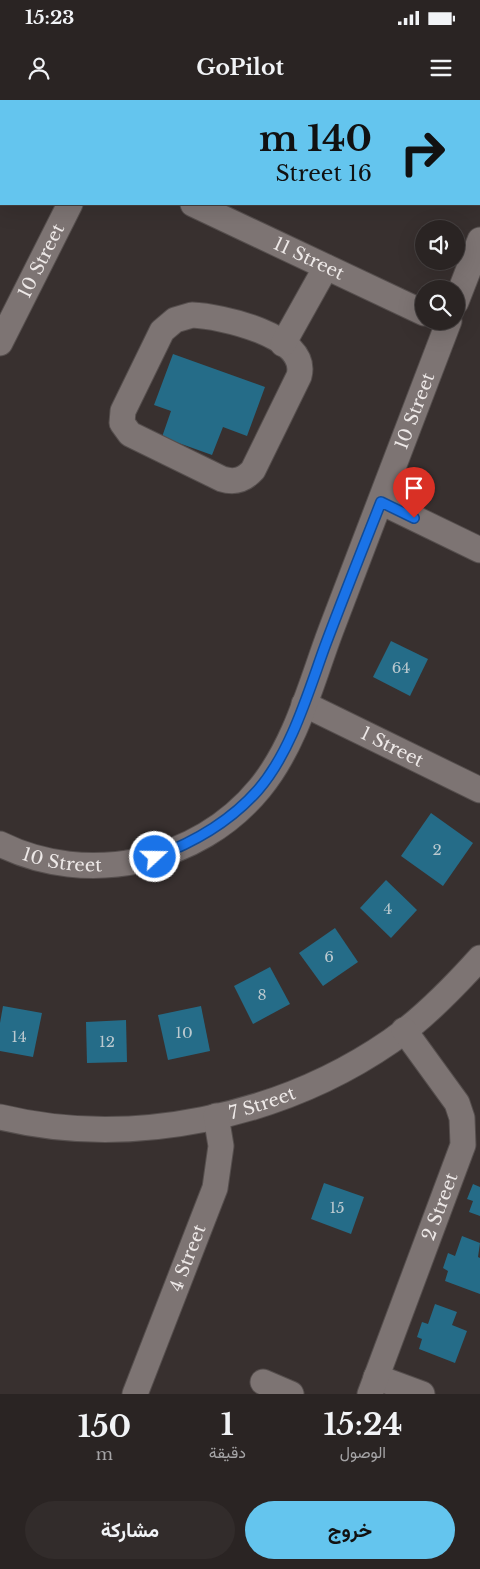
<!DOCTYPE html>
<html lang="ar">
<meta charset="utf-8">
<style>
:root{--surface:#2a2423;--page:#322c2b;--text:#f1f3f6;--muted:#a5a4a6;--line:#464141;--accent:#64c5ee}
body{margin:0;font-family:"Libre Baskerville",Vazirmatn,serif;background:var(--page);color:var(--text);direction:rtl;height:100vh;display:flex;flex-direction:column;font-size:19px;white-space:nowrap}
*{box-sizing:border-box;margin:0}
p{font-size:16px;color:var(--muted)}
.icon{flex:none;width:28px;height:28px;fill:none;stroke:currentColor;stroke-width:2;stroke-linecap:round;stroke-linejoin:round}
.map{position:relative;height:1294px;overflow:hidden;direction:ltr}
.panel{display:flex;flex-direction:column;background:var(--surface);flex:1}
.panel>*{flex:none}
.hud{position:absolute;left:0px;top:0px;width:480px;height:105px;box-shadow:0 5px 20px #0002,0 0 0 1px var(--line);direction:rtl;background:#64c5ee;color:#111;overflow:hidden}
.fabs{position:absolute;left:415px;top:120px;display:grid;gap:10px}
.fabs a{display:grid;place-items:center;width:50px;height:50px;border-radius:50%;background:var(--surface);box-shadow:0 5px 20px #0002,0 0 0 1px var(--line);font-size:25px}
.pin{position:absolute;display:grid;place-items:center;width:42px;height:42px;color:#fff;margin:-51px -21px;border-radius:50% 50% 50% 0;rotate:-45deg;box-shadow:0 0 5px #0007}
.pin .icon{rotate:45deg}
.me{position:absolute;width:55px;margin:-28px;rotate:69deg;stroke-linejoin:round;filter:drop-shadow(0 0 4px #0008)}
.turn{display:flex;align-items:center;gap:18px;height:105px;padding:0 25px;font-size:22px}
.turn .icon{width:65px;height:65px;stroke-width:2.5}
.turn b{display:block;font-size:35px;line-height:42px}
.eta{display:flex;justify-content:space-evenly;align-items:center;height:85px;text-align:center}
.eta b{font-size:30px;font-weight:700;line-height:35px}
.primary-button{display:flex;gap:10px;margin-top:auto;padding:10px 25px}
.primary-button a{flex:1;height:58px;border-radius:30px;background:var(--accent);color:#111;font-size:20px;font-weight:700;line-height:58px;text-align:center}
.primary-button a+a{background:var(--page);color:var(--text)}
.status{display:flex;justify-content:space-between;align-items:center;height:35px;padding:0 25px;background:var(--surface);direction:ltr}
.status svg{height:14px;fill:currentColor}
header{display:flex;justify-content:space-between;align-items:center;height:65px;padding:0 25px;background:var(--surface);font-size:22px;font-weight:700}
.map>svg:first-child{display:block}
.building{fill:#256c88}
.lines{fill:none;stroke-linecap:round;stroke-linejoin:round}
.minor-casing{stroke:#554e4d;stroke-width:27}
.minor{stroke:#7d7473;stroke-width:25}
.route-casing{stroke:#114b97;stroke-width:12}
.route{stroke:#1a73e8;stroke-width:9}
.labels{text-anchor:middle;stroke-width:4;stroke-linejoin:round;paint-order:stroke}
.number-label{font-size:15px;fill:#bbc9cf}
.street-label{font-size:18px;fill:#ede8e7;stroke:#38302f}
</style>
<div class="status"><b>15:23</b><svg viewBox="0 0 49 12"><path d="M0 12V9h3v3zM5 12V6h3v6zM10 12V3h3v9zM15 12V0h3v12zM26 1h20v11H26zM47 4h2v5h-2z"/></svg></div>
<header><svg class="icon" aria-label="menu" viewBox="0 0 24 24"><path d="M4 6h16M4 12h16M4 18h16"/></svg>GoPilot<svg class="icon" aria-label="person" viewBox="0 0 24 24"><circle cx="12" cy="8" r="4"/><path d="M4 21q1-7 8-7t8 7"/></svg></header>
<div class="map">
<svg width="480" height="1294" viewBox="0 0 480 1294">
<rect width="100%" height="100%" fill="#38302f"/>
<g class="building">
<polygon points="173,254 265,287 247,336 223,327 212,355 162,337 171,311 154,305"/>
<polygon points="391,541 428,559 410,596 373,577"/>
<polygon points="431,713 473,743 443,786 401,756"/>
<polygon points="386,780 417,810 391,838 360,808"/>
<polygon points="335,828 358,862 323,886 299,853"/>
<polygon points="270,867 290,904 253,924 234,886"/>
<polygon points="3,906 42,913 33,957 0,951 0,923"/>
<polygon points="201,906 210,951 168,960 158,915"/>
<polygon points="126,920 127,962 87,963 86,922"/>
<polygon points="324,1083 364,1097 351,1134 311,1119"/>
<polygon points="473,1084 480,1087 480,1116 469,1112 473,1101 467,1099"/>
<polygon points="462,1136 480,1143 478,1157 480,1158 480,1194 445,1181 448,1171 443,1168 448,1153 455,1156"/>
<polygon points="435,1204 457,1212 452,1225 467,1231 455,1263 419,1249 422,1239 417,1237 422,1222 428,1224"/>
</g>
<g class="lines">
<defs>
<g id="minor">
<polyline points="99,0 99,1"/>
<path id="s1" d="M193,104L424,213"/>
<polyline points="456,202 480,140"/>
<path d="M192,215C219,216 310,235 299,276L253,370C244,380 235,383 222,379L130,334L122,323L123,311L162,231L175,220Z"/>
<path id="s2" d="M0,243L70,104"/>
<polyline points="283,244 326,167"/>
<polyline points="381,402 480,450"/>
<path id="s3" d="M304,604L480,690"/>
<path id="s4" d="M0,744C87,787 198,764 260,688C296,644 311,583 331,530C371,427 410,324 449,221"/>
<path id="s5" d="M0,1017C131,1049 281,1017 391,941C424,918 453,888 480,858"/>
<polyline points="376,1277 422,1294"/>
<polyline points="263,1282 291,1294"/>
<path id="s6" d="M135,1294L215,1088L221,1046L216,1016"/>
<path id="s7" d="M370,1294L463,1045L462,1018L457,1003L404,930"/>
</g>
</defs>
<use href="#minor" class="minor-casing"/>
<use href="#minor" class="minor"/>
</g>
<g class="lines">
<defs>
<path id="route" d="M155,757C195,742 230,722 258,690C291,652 308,593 325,546C343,498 362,450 381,402L414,418"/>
</defs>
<use href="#route" class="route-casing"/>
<use href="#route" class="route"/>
</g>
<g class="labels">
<g class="number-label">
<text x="401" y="573">64</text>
<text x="437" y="755">2</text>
<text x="388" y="814">4</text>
<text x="329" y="862">6</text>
<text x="262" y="900">8</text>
<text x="184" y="938">10</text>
<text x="19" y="942">14</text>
<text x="107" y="947">12</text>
<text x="337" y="1113">15</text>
</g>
<g class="street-label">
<text dy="6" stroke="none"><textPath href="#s1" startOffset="128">11 Street</textPath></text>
<text dy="6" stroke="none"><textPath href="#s2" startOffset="92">10 Street</textPath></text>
<text dy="6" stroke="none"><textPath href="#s4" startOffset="695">10 Street</textPath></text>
<text dy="6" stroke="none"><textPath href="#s3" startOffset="98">1 Street</textPath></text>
<text dy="6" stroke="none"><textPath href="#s4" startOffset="65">10 Street</textPath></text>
<text dy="6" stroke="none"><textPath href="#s5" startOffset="266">7 Street</textPath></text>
<text dy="6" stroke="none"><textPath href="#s7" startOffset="200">2 Street</textPath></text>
<text dy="6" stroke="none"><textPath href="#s6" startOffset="146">4 Street</textPath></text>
</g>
</g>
</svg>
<div class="fabs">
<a><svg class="icon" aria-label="sound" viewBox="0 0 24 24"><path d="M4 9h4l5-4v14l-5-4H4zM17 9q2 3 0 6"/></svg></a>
<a><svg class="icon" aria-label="search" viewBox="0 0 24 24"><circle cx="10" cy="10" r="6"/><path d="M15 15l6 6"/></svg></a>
</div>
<div class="pin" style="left:414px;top:418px;background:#d93025"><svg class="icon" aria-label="arrive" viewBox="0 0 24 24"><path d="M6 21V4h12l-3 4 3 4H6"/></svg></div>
<svg class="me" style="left:155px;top:757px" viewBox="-20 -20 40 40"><circle r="17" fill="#1a73e8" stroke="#fff" stroke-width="3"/><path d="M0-11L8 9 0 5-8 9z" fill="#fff"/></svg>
<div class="hud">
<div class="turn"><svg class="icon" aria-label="right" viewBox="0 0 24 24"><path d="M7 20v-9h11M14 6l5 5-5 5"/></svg><div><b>140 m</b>16 Street</div></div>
</div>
</div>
<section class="panel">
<div class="eta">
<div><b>15:24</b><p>الوصول</p></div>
<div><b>1</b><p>دقيقة</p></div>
<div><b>150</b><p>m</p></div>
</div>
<div class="primary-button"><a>خروج</a><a>مشاركة</a></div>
</section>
